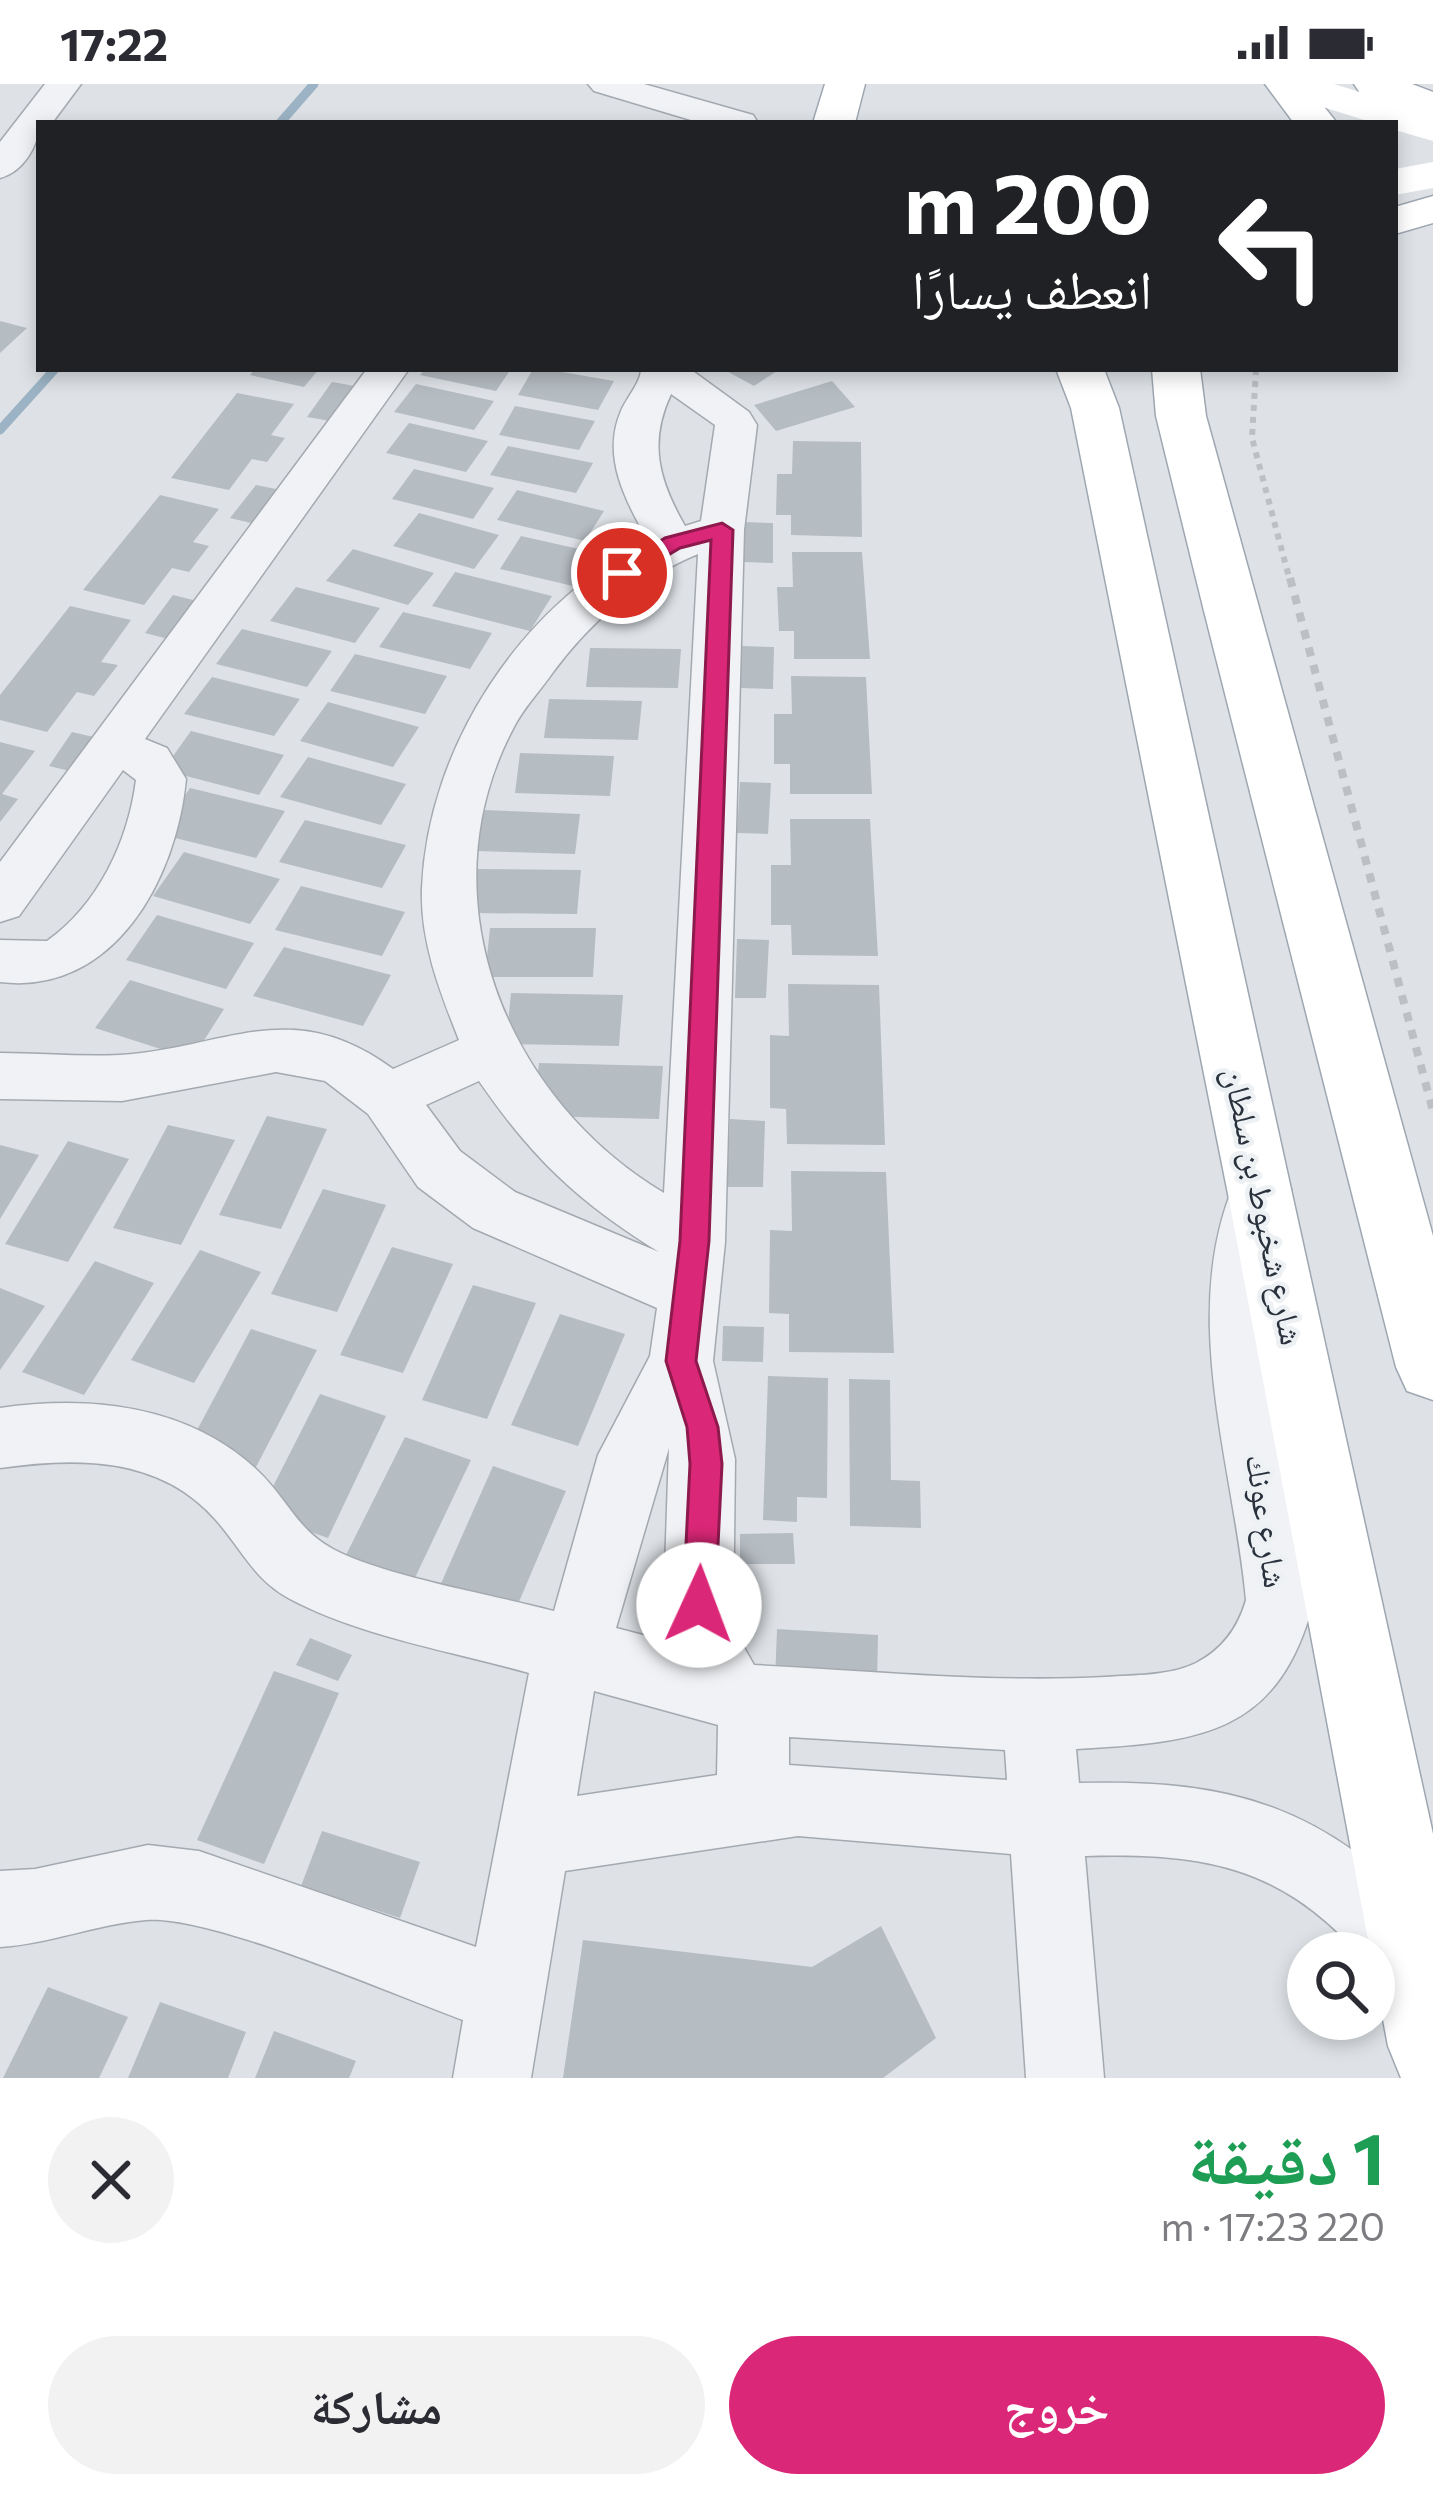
<!DOCTYPE html>
<html lang="ar">
<meta charset="utf-8">
<style>
:root{--surface:#fff;--page:#f2f2f3;--text:#2b2b33;--muted:#7c7c81;--accent:#db2777}
body{margin:0;font-family:Commissioner,"Noto Naskh Arabic",sans-serif;background:var(--page);color:var(--text);direction:rtl;height:100vh;display:flex;flex-direction:column;font-size:45px;white-space:nowrap}
*{box-sizing:border-box;margin:0}
p{font-size:39px;color:var(--muted)}
.icon{flex:none;width:66px;height:66px;fill:none;stroke:currentColor;stroke-width:2;stroke-linecap:round;stroke-linejoin:round}
.map{position:relative;height:1994px;overflow:hidden;direction:ltr}
.details{display:flex;flex-direction:column;background:var(--surface);flex:1}
.details>*{flex:none}
.banner{position:absolute;left:36px;top:36px;width:1362px;height:252px;border-radius:0px;box-shadow:0 6px 18px #0003;direction:rtl;background:#202124;color:#fff;overflow:hidden}
.buttons{position:absolute;left:1287px;top:1848px;display:grid;gap:24px}
.buttons a{display:grid;place-items:center;width:108px;height:108px;border-radius:50%;background:var(--surface);box-shadow:0 6px 18px #0003;font-size:60px}
.pin{position:absolute;display:grid;place-items:center;width:102px;height:102px;color:#fff;margin:-51px;border:6px solid #fff;border-radius:50%;box-shadow:0 3px 12px #0007}
.me{position:absolute;width:132px;margin:-66px;rotate:2deg;stroke-linejoin:round;filter:drop-shadow(0 0 9px #0008)}
.turn{display:flex;align-items:center;gap:42px;height:252px;padding:0 48px;font-size:54px}
.turn .icon{width:156px;height:156px;stroke-width:2.5}
.turn b{display:block;font-size:84px;line-height:102px}
.round{display:grid;place-items:center;flex:none;width:126px;height:126px;border-radius:63px;background:var(--page)}
.head{display:flex;align-items:center;justify-content:space-between;height:204px;padding:0 48px}
h1{font-size:72px;font-weight:700;line-height:90px;color:#1e9e55}
.action{display:flex;gap:24px;margin-top:auto;padding:24px 48px}
.action a{flex:1;height:138px;border-radius:72px;background:var(--accent);color:#fff;font-size:48px;font-weight:700;line-height:138px;text-align:center}
.action a+a{background:var(--page);color:var(--text)}
.status{display:flex;justify-content:space-between;align-items:center;height:84px;padding:0 60px;background:var(--surface);direction:ltr}
.status svg{height:33px;fill:currentColor}
.map>svg:first-child{display:block}
.lines{fill:none;stroke-linecap:round;stroke-linejoin:round}
.stream{stroke:#9bb3c4;stroke-width:9}
.building{fill:#b5bcc2}
.street-casing{stroke:#a4a9b0;stroke-width:3}
.primary-casing{stroke:#9ea7b1;stroke-width:3}
.path-far1{stroke:#bcc0c5;stroke-width:6;stroke-dasharray:6 6;stroke-linecap:butt}
.path{stroke:#bcc0c5;stroke-width:8;stroke-dasharray:9 9;stroke-linecap:butt}
.street{fill:#f0f2f5;fill-rule:evenodd}
.secondary{fill:#fff;fill-rule:evenodd}
.primary{fill:#fff;fill-rule:evenodd}
.route{fill:#db2777;stroke:#8e194d;stroke-width:3}
.labels{text-anchor:middle;stroke-width:9;stroke-linejoin:round;paint-order:stroke}
.street-label{font-size:33px;fill:#28313c;stroke:#edf1f4}
</style>
<div class="status"><b>17:22</b><svg viewBox="0 0 49 12"><path d="M0 12V9h3v3zM5 12V6h3v6zM10 12V3h3v9zM15 12V0h3v12zM26 1h20v11H26zM47 4h2v5h-2z"/></svg></div>
<div class="map">
<svg width="1433" height="1994" viewBox="0 0 1433 1994">
<rect width="100%" height="100%" fill="#dee2e6"/>
<g class="lines">
<g class="stream">
<polyline points="280,39 314,0"/>
<polyline points="0,346 55,285"/>
</g>
</g>
<g class="building">
<polygon points="0,237 27,244 0,269"/>
<polygon points="255,285 319,285 304,303 250,291"/>
<polygon points="425,285 511,285 496,307 420,291"/>
<polygon points="533,285 545,285 614,297 598,326 518,311"/>
<polygon points="723,285 780,285 754,302"/>
<polygon points="832,297 855,323 776,347 754,321"/>
<polygon points="332,298 355,302 330,337 307,333"/>
<polygon points="416,300 494,317 474,346 394,328"/>
<polygon points="237,309 294,320 271,351 285,354 267,378 252,375 229,406 171,394"/>
<polygon points="515,322 595,337 579,366 499,351"/>
<polygon points="409,339 488,357 466,388 386,369"/>
<polygon points="793,357 861,358 862,453 791,451 791,431 776,431 777,390 792,390"/>
<polygon points="508,362 593,379 576,409 490,391"/>
<polygon points="414,385 494,404 473,435 392,415"/>
<polygon points="256,401 281,406 255,440 230,434"/>
<polygon points="517,406 604,427 585,457 497,436"/>
<polygon points="160,411 219,425 193,458 209,462 189,488 172,484 144,521 83,506"/>
<polygon points="419,429 499,451 474,485 393,462"/>
<polygon points="743,438 773,439 773,479 743,478"/>
<polygon points="521,452 610,472 590,506 500,485"/>
<polygon points="353,465 434,489 408,521 326,497"/>
<polygon points="792,468 862,468 870,575 794,575 794,547 779,547 777,503 793,503"/>
<polygon points="455,488 552,512 530,547 432,522"/>
<polygon points="296,503 380,524 355,559 270,537"/>
<polygon points="173,511 201,518 172,556 145,549"/>
<polygon points="70,522 131,536 101,578 118,581 94,612 77,608 47,648 0,636 0,611"/>
<polygon points="403,528 492,549 470,585 379,563"/>
<polygon points="242,545 332,567 307,603 216,580"/>
<polygon points="742,562 774,563 773,605 740,604"/>
<polygon points="590,564 681,565 678,604 586,603"/>
<polygon points="355,570 447,592 425,630 330,607"/>
<polygon points="791,592 866,593 872,710 790,710 790,680 774,680 774,630 792,630"/>
<polygon points="212,593 300,615 274,652 184,630"/>
<polygon points="549,615 642,617 638,656 544,654"/>
<polygon points="328,618 419,643 393,683 300,657"/>
<polygon points="191,647 284,671 259,711 163,686"/>
<polygon points="72,648 98,654 74,688 49,682"/>
<polygon points="0,658 35,667 2,710 18,715 0,738"/>
<polygon points="520,669 614,672 610,712 515,709"/>
<polygon points="308,673 406,700 381,741 280,713"/>
<polygon points="740,698 771,699 768,750 737,749"/>
<polygon points="190,704 285,727 256,774 159,750"/>
<polygon points="483,726 580,730 575,770 476,767"/>
<polygon points="790,735 870,735 878,872 792,871 791,841 771,841 771,781 791,781"/>
<polygon points="305,736 406,761 382,804 279,778"/>
<polygon points="184,768 280,795 250,840 153,812"/>
<polygon points="475,785 581,786 577,830 469,829"/>
<polygon points="301,802 405,828 382,872 275,846"/>
<polygon points="157,831 254,859 226,905 126,876"/>
<polygon points="490,844 596,844 593,893 485,893"/>
<polygon points="737,855 769,856 766,914 735,914"/>
<polygon points="284,863 391,891 363,942 253,912"/>
<polygon points="130,896 224,925 192,975 95,944"/>
<polygon points="788,900 879,901 885,1061 787,1060 786,1025 770,1024 770,951 789,952"/>
<polygon points="511,909 623,911 619,962 506,960"/>
<polygon points="539,979 663,982 659,1035 533,1032"/>
<polygon points="267,1032 327,1045 281,1145 219,1131"/>
<polygon points="730,1035 765,1037 763,1103 727,1103"/>
<polygon points="168,1041 235,1056 181,1161 113,1144"/>
<polygon points="68,1057 129,1075 68,1178 5,1160"/>
<polygon points="0,1061 39,1071 0,1135"/>
<polygon points="791,1087 886,1088 894,1269 789,1268 789,1230 769,1229 770,1146 792,1147"/>
<polygon points="323,1105 386,1121 337,1228 271,1210"/>
<polygon points="392,1163 453,1180 403,1289 340,1271"/>
<polygon points="200,1166 261,1188 194,1299 131,1276"/>
<polygon points="95,1177 154,1199 84,1311 22,1288"/>
<polygon points="473,1201 536,1219 487,1335 422,1316"/>
<polygon points="0,1204 45,1222 0,1286"/>
<polygon points="560,1230 625,1250 578,1362 511,1341"/>
<polygon points="723,1242 764,1243 763,1278 722,1277"/>
<polygon points="251,1245 317,1266 255,1385 188,1363"/>
<polygon points="768,1292 828,1294 827,1414 797,1413 797,1438 763,1436"/>
<polygon points="849,1295 890,1296 891,1396 920,1397 921,1444 850,1442"/>
<polygon points="320,1310 386,1332 328,1454 259,1430"/>
<polygon points="405,1353 471,1376 412,1500 344,1475"/>
<polygon points="493,1382 566,1407 510,1539 435,1513"/>
<polygon points="793,1449 795,1480 740,1480 740,1450"/>
<polygon points="777,1545 878,1551 877,1603 775,1597"/>
<polygon points="310,1554 352,1571 338,1597 296,1581"/>
<polygon points="274,1587 339,1609 264,1780 197,1756"/>
<polygon points="322,1747 420,1778 400,1834 301,1802"/>
<polygon points="881,1842 936,1954 883,1994 563,1994 583,1856 812,1883"/>
<polygon points="48,1903 128,1933 99,1994 3,1994"/>
<polygon points="160,1918 246,1948 228,1994 128,1994"/>
<polygon points="274,1947 356,1977 349,1994 255,1994"/>
</g>
<g class="lines">
<defs>
<g id="street">
<path d="M45,0H81L52,39H39C39,62 23,88 0,94V58Z"/>
<polygon points="588,0 644,0 753,31 758,39 701,39 594,7"/>
<path d="M367,285H409L145,655L167,664L186,695C177,794 114,912 0,898V856L47,857C98,821 128,758 136,696L123,686L19,832L0,838V778Z"/>
<path d="M641,285H690L749,328L757,341L744,446L725,1158L713,1277L735,1375L733,1544L754,1581C871,1587 989,1599 1105,1593C1135,1591 1169,1592 1196,1579C1223,1565 1238,1544 1246,1516C1233,1376 1175,1222 1240,1087L1261,1080L1282,1087L1291,1105C1251,1259 1297,1365 1314,1516C1279,1651 1201,1658 1076,1665L1079,1699C1234,1695 1325,1723 1433,1838V1904L1414,1912L1387,1901L1374,1886V1869H1358C1278,1780 1199,1769 1085,1772L1104,1994H1026L1011,1770L798,1752L565,1787L531,1994H453L463,1936C394,1911 209,1830 146,1836C96,1840 50,1860 0,1863V1787L35,1785L148,1761L199,1767L476,1863L529,1589C451,1567 362,1553 290,1515C253,1495 242,1465 215,1435C159,1372 77,1373 0,1384V1324C90,1311 189,1321 258,1387C286,1413 297,1446 333,1465C383,1492 494,1511 554,1527L598,1371L650,1272L657,1224L473,1144L418,1103L368,1030L325,997L276,988L122,1017L0,1015V969C40,969 80,973 120,971C228,964 291,910 393,985L459,956C440,908 420,857 422,804C428,662 521,521 648,457C626,417 601,373 621,327C627,313 641,298 641,285ZM671,310L715,341L701,437L685,442C659,397 648,359 671,310ZM698,470L664,1109C506,1015 423,813 514,643C523,625 539,608 551,591C588,540 639,494 698,470ZM479,997C532,1074 579,1119 659,1168L515,1108L460,1067L426,1021ZM669,1364L663,1544L666,1557L616,1544ZM594,1607L718,1641L717,1691L577,1712ZM789,1653L1005,1666L1007,1696L789,1681Z"/>
</g>
<g id="primary">
<polygon points="825,0 865,0 855,39 813,39"/>
<polygon points="1265,0 1306,0 1337,39 1294,39"/>
<polygon points="1354,0 1412,0 1433,8 1433,34 1360,9"/>
<polygon points="1433,112 1433,139 1395,150 1395,123"/>
<polygon points="1056,285 1104,285 1119,324 1433,1750 1433,1994 1401,1994 1388,1962 1227,1105 1071,324"/>
<polygon points="1152,285 1200,285 1206,332 1433,1152 1433,1316 1407,1307 1396,1283 1204,527 1156,332"/>
</g>
</defs>
<use href="#street" class="street-casing"/>
<use href="#primary" class="primary-casing"/>
<polyline class="path-far1" points="1256,285 1252,354 1290,497"/>
<polyline class="path" points="1290,494 1433,1027"/>
<use href="#street" class="street"/>
<g class="secondary">
<polygon points="1272,0 1334,0 1433,31 1433,57 1395,46 1395,39 1374,39 1278,9"/>
<polygon points="1433,78 1433,104 1395,111 1395,85"/>
</g>
<use href="#primary" class="primary"/>
</g>
<polygon class="route" points="722,439 733,446 709,1157 696,1277 718,1343 722,1380 715,1521 711,1532 699,1537 687,1532 683,1521 690,1380 687,1343 666,1277 680,1157 711,456 680,464 630,494 611,489 665,454"/>
<g class="labels">
<g class="street-label">
<text transform="translate(1264 1122) rotate(78)" y="12">شارع شخبوط بن سلطان</text>
<text transform="translate(1267 1437) rotate(82)" y="12">شارع عونك</text>
</g>
</g>
</svg>
<div class="buttons">
<a><svg class="icon" aria-label="search" viewBox="0 0 24 24"><circle cx="10" cy="10" r="6"/><path d="M15 15l6 6"/></svg></a>
</div>
<div class="pin" style="left:622px;top:489px;background:#d93025"><svg class="icon" aria-label="arrive" viewBox="0 0 24 24"><path d="M6 21V4h12l-3 4 3 4H6"/></svg></div>
<svg class="me" style="left:699px;top:1521px" viewBox="-20 -20 40 40"><circle r="19" fill="#fff"/><path d="M0-13L10 11 0 6-10 11z" fill="#db2777"/></svg>
<div class="banner">
<div class="turn"><svg class="icon" aria-label="left" viewBox="0 0 24 24"><path d="M17 20v-9H6M10 6l-5 5 5 5"/></svg><div><b>200 m</b>انعطف يسارًا</div></div>
</div>
</div>
<section class="details">
<div class="head"><div><h1>1 دقيقة</h1><p>220 m · 17:23</p></div><a class="round"><svg class="icon" aria-label="close" viewBox="0 0 24 24"><path d="M6 6l12 12M18 6L6 18"/></svg></a></div>
<div class="action"><a>خروج</a><a>مشاركة</a></div>
</section>
